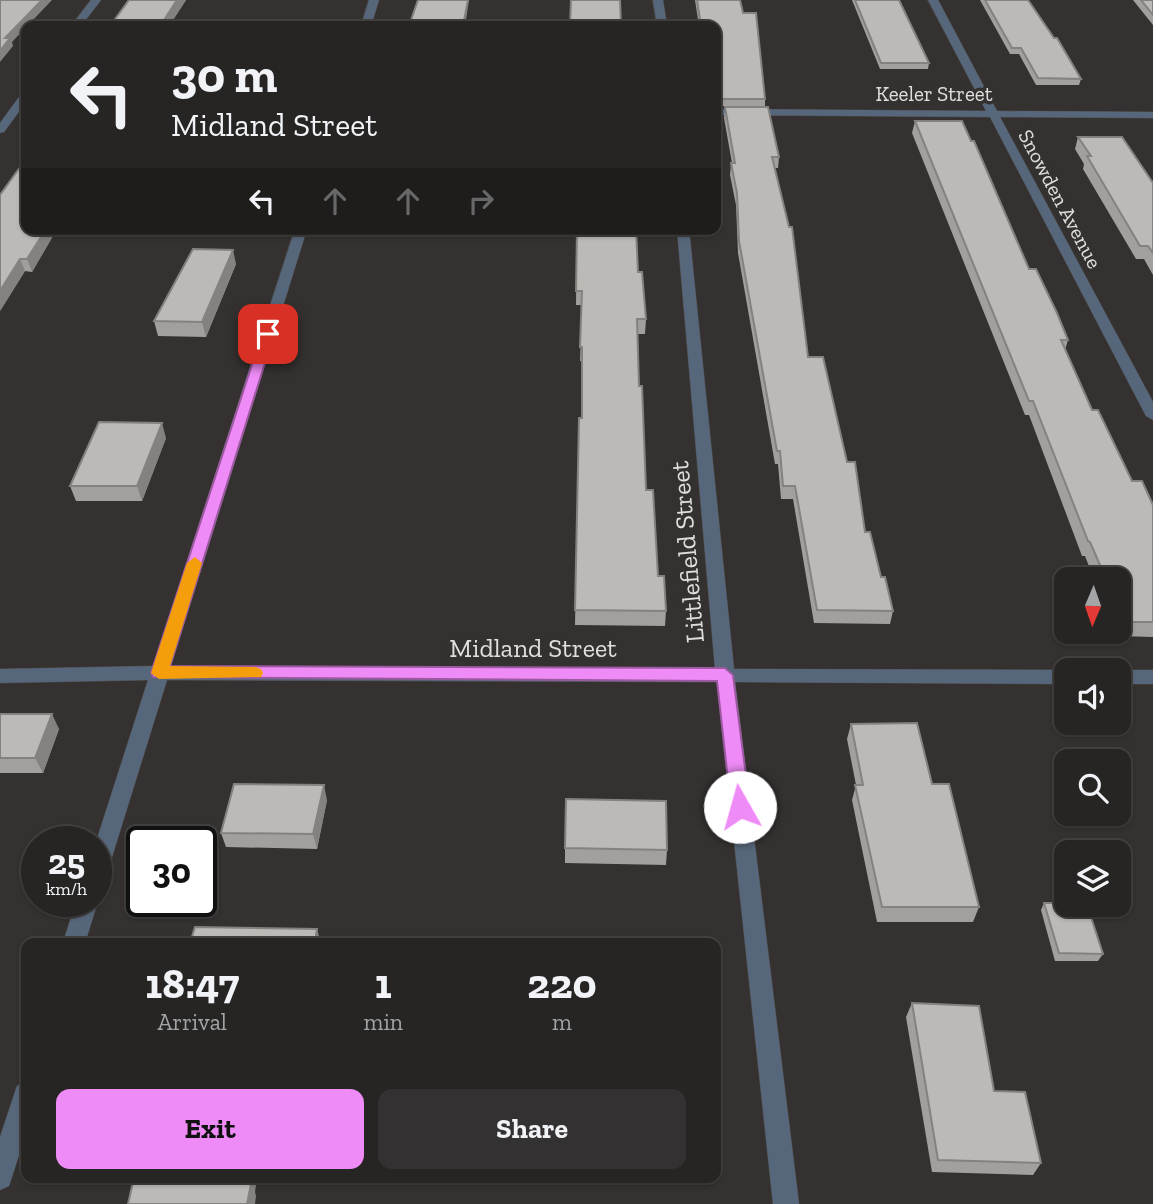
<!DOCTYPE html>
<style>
:root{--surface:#272524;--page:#333131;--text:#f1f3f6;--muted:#a4a5a6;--line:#434241;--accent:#ef8bf6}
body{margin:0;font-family:"Zilla Slab",serif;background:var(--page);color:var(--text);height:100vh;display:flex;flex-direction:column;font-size:26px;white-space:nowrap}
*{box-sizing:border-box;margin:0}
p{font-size:23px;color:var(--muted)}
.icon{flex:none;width:38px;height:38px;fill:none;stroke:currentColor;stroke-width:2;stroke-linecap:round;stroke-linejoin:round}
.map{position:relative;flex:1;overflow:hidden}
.panel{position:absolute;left:21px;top:938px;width:700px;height:245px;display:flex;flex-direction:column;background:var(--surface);border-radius:14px;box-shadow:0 2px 5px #0004,0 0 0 2px var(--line)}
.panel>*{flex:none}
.guide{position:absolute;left:21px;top:21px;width:700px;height:214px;border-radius:14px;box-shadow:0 2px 5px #0004,0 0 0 2px var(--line);background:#272524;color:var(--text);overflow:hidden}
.needle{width:46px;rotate:182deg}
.fabs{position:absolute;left:1054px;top:567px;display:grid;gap:14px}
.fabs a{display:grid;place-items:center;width:77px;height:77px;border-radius:14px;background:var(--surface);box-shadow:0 2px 5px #0004,0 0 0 2px var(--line);font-size:35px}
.speed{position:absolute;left:21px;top:826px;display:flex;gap:14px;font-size:35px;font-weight:700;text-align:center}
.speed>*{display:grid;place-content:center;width:91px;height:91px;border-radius:50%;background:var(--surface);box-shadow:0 2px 5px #0004,0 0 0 2px var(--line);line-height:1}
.speed small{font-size:18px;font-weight:400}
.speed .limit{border:4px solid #111;border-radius:10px;background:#fff;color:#111}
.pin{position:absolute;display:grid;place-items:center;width:60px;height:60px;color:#fff;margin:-30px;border-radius:14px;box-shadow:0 4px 10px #0006}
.me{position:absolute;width:77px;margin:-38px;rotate:353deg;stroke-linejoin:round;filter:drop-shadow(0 0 5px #0008)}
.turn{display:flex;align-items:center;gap:24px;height:147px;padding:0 35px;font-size:32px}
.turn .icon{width:91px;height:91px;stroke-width:2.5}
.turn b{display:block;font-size:49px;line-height:60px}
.lanes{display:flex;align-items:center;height:66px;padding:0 35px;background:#0003;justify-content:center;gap:35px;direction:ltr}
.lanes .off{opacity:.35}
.eta{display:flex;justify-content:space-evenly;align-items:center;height:119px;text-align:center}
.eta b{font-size:42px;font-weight:800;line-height:49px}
.action{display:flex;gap:14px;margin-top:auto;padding:14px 35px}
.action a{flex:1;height:80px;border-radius:14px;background:var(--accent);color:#111;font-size:28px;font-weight:800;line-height:80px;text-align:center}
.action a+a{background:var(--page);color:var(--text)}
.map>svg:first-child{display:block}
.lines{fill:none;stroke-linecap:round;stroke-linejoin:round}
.street-casing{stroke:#504d4c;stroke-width:1}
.street{fill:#57677b;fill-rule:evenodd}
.wall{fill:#a29f9d}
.shaded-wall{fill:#84827f}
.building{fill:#bcb9b6;stroke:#84827f;stroke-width:2}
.route{fill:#ef8bf6;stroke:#9b5aa0;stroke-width:2}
.slow{fill:#f59e0b}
.labels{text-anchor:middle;stroke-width:7;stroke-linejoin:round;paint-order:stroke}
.far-street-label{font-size:21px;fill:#e0dfde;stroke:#343130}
.street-label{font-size:26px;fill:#e0dfde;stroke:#343130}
</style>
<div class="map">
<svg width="1153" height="1204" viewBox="0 0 1153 1204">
<rect width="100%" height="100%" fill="#343130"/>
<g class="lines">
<defs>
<g id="street">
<polygon points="91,0 101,0 81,26 71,26"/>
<polygon points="369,0 379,0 371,26 361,26"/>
<polygon points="653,0 663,0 667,26 657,26"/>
<polygon points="928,0 938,0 997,111 1153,112 1153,118 1000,117 1153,402 1153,420 1146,416 990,117 716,115 716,109 986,111"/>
<polygon points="26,92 26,102 4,132 0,133 0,123 22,93"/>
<polygon points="295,229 307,229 171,666 715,669 677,229 689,229 734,669 1067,670 1066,684 735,682 799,1204 773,1204 717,682 167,680 107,873 104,879 96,882 96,842 148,680 0,683 0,669 153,666"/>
<polygon points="1117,670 1153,670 1153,684 1118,684"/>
<polygon points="96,898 98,901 85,943 63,943 76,901 96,901"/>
<polygon points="26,1082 26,1133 9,1186 0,1190 0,1137 17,1086"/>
</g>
</defs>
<use href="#street" class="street-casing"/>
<use href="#street" class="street"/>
</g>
<g class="wall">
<polygon points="129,0 186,0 169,26 110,26"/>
<polygon points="695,0 740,0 765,99 765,107 722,106 716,82 716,26 699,26"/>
<polygon points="852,0 899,0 929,63 928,69 880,69"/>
<polygon points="980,0 1028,0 1081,79 1079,85 1036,85 1019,54 1010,54"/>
<polygon points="1133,0 1153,0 1153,25"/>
<polygon points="725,107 779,157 778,168 774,168 808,357 865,532 893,611 890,624 814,623 793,499 781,499 778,464 775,464 738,253 736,205 730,175 731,163 732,163 724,118"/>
<polygon points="915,121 1029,269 1068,340 1065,350 1092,410 1132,481 1153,505 1153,637 1118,636 1116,632 1118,632 1118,579 1094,579 1085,556 1082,556 1029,415 1025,415 912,133"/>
<polygon points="1078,137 1153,183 1153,275 1144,259 1136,259 1083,169 1084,164 1075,149"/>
<polygon points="26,229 57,229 32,272 25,271 0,311"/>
<polygon points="577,229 638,272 646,319 645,334 638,334 639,386 646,490 658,576 666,611 665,626 575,625 579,418 582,418 582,361 580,361 582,305 576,305"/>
<polygon points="236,264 206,337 158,336 154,321"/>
<polygon points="166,438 142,501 76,501 70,486"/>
<polygon points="0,714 59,729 43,773 0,773"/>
<polygon points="851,724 932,784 979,907 973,922 877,922 852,800 856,785 847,739"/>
<polygon points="327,800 317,849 226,847 221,833"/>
<polygon points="565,848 667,850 666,865 565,863"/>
<polygon points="1044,903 1103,954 1098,961 1055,961 1041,910"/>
<polygon points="912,1003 994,1091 1041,1163 1033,1175 932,1172 906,1017"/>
</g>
<g class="shaded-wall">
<polygon points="42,0 52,0 12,42 13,46 0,62 0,51 5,38"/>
<polygon points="177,0 186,0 169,26 165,26 164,20"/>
<polygon points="468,0 469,0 465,26 463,26"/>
<polygon points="160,20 161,26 156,26"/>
<polygon points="46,229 57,229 32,272 27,259"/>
<polygon points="233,250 236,264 206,337 202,322"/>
<polygon points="20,259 25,271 0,311 0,291"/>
<polygon points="162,423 166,438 142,501 137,486"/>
<polygon points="52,714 59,729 43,773 35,758"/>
<polygon points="324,785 327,800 317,849 313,834"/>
<polygon points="317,929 321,943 315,943"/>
<polygon points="249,1178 257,1178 255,1192 256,1196 255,1204 247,1204"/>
</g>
<g class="building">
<polygon points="0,0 42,0 5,38 10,38 0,51"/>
<polygon points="129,0 177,0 164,20 160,20 156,26 110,26"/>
<polygon points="418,0 468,0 463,26 409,26"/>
<polygon points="571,0 620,0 621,26 570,26"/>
<polygon points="697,0 740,0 743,13 756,13 765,99 722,99 717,75 716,75 716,26 701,26"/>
<polygon points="855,0 899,0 929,63 881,63"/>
<polygon points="985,0 1028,0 1054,38 1057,38 1081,79 1038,78 1021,48 1012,48"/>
<polygon points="1141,0 1153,0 1153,15"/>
<polygon points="725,107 768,107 779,157 772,157 789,227 792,227 808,357 823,357 847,462 855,462 865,532 870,532 881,577 885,577 893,611 817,610 795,486 783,486 780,451 777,451 739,241 737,193 731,163 735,163"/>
<polygon points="915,121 962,121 971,141 974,141 1029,269 1036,269 1057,313 1068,340 1061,340 1092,410 1098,410 1132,481 1142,481 1153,505 1153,622 1124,622 1118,609 1118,579 1106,579 1090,542 1088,541 1033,401 1029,401"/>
<polygon points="1078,137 1122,137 1153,183 1153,253 1148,246 1140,246 1087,156 1091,156"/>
<polygon points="26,159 26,229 46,229 27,259 20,259 0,291 0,195"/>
<polygon points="577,229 636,229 638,272 642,272 646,319 637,319 639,386 642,386 646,490 653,490 658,576 664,576 666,611 575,610 579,418 582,418 582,347 580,347 582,291 576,291"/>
<polygon points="193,249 233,250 202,322 154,321"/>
<polygon points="99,422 162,423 137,486 70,486"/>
<polygon points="0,714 52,714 35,758 0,758"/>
<polygon points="917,723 932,784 949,784 979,907 882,907 855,785 863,785 851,724"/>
<polygon points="234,784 324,785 313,834 221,833"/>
<polygon points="566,799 666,801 667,850 565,848"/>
<polygon points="1044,903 1066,903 1066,905 1087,905 1103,954 1059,953"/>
<polygon points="195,927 317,929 315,943 190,943"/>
<polygon points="673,937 673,943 580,943 579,938"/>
<polygon points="912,1003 979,1006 994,1091 1025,1092 1041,1163 938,1160"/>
<polygon points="141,1178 249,1178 248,1184 251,1184 247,1204 128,1204 133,1182 139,1182"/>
</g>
<polygon class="route" points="268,330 274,334 170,666 725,668 733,675 750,807 747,812 740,815 734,812 731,807 717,681 153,677 151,673 262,334"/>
<polygon class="slow" points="195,557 202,563 170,666 255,667 261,669 263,673 261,677 159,679 151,673 187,563"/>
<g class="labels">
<g class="far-street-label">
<text x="934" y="101">Keeler Street</text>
<text transform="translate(1060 199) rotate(62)" y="7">Snowden Avenue</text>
</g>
<g class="street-label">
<text transform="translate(687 552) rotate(-95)" y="9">Littlefield Street</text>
<text x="533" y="657">Midland Street</text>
</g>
</g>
</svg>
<div class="fabs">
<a><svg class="needle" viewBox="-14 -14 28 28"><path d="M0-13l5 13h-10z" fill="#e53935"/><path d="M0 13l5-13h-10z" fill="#a4a5a6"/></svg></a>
<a><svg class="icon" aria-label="sound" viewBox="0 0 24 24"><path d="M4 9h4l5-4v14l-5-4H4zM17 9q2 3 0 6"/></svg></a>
<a><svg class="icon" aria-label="search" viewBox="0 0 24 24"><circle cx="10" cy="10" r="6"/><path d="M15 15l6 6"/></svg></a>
<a><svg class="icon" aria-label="layers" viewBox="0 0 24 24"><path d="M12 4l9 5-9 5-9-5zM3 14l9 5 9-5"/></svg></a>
</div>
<div class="speed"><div>25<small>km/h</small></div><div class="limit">30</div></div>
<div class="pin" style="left:268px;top:334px;background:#d93025"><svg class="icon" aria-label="arrive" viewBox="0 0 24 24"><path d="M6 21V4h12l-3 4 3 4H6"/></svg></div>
<svg class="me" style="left:740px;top:807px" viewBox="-20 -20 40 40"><circle r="19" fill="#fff"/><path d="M0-13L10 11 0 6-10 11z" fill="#ef8bf6"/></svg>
<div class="guide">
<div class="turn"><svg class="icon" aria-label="left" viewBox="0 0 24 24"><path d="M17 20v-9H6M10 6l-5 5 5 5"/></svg><div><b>30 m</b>Midland Street</div></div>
<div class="lanes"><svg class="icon" aria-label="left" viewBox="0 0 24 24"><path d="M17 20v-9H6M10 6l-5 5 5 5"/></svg><svg class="icon off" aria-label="ahead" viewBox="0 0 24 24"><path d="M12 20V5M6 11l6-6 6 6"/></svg><svg class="icon off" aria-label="ahead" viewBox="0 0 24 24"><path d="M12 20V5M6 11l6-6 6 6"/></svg><svg class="icon off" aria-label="right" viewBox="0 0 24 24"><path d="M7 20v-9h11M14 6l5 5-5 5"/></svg></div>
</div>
<section class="panel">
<div class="eta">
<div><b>18:47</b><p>Arrival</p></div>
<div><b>1</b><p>min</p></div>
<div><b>220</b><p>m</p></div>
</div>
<div class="action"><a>Exit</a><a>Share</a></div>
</section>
</div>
